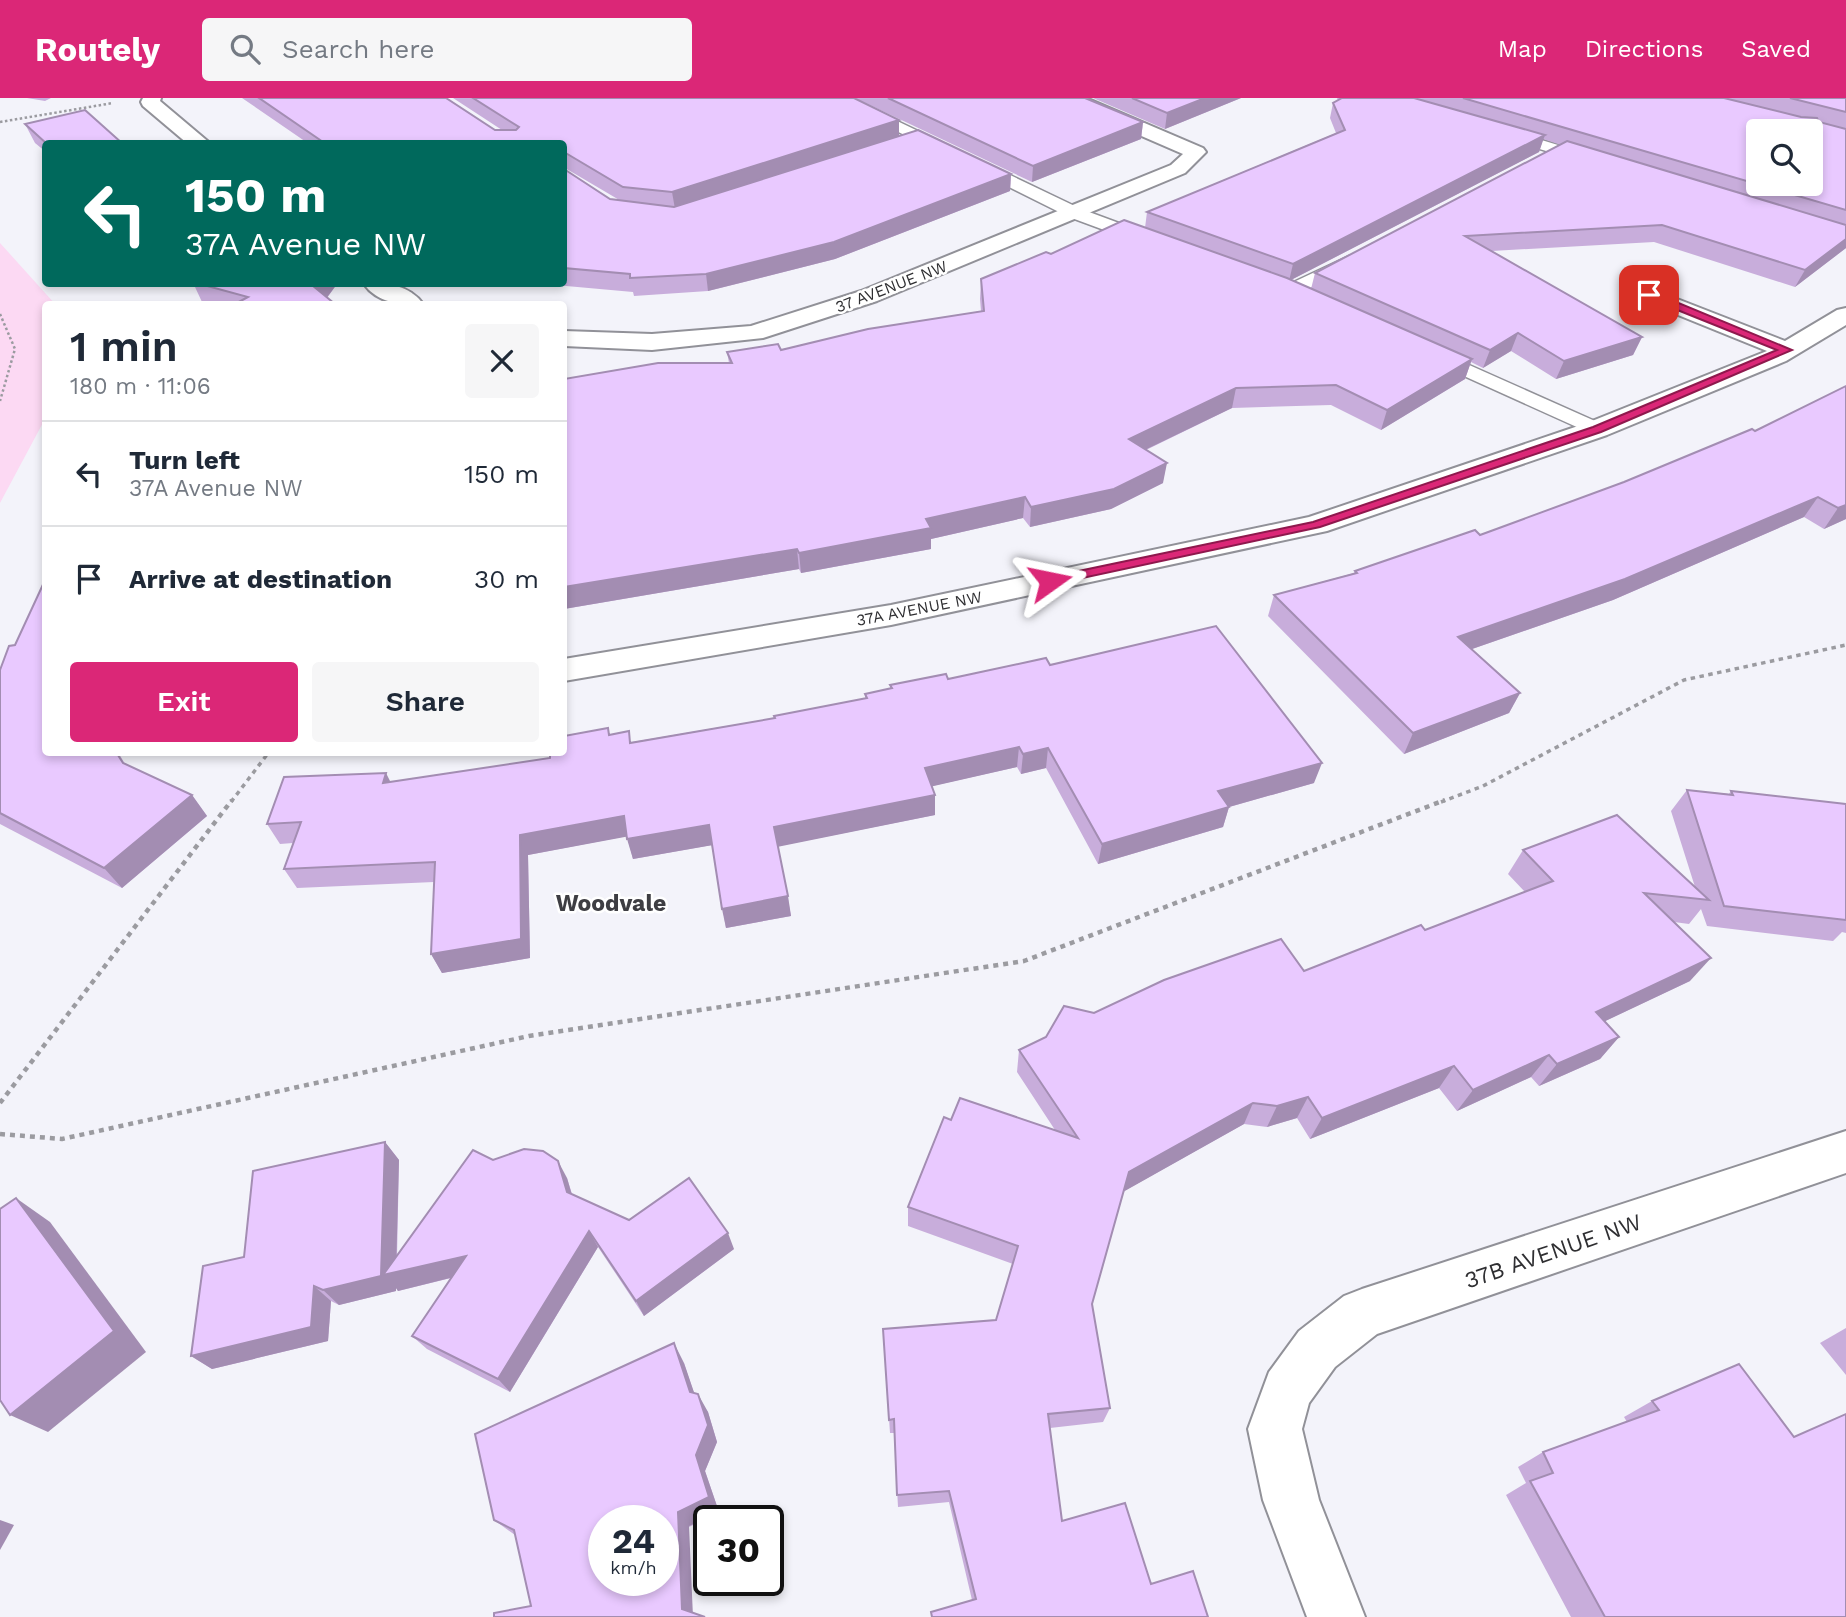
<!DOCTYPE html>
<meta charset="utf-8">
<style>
:root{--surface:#fff;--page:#f6f6f7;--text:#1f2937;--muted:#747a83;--line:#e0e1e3;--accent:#db2777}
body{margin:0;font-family:"Work Sans",sans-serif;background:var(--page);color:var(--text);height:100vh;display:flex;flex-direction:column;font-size:26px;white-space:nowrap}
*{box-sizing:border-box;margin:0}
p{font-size:23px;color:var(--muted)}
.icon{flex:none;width:38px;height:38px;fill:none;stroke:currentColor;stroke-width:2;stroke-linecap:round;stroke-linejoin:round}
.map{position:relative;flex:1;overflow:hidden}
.side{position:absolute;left:42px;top:203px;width:525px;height:455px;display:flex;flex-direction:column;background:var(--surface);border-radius:7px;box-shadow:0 4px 10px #0003}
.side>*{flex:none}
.banner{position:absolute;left:42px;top:42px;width:525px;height:147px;border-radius:7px;box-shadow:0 4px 10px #0003;background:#00695c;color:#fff;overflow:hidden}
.fabs{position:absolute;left:1746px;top:21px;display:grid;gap:14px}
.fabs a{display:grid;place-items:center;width:77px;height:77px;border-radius:7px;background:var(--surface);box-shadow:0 4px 10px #0003;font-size:35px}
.speed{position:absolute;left:588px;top:1407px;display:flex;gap:14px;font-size:35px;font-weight:700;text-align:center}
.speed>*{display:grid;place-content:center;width:91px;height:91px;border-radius:50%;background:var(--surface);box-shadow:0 4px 10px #0003;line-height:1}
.speed small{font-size:18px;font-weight:400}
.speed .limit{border:4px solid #111;border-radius:10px;background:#fff;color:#111}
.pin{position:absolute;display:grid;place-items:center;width:60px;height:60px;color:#fff;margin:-30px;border-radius:14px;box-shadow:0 4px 10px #0006}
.me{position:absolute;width:77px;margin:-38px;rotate:78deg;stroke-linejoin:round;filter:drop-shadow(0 0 5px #0008)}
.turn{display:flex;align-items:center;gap:24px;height:147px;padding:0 28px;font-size:32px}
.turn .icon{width:91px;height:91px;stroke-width:2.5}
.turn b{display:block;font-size:49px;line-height:60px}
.round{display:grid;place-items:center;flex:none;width:74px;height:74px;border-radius:7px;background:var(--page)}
.headline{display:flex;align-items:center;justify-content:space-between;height:119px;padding:0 28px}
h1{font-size:42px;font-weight:600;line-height:52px}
.cta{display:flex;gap:14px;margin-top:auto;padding:14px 28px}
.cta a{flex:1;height:80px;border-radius:7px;background:var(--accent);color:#fff;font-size:28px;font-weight:600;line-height:80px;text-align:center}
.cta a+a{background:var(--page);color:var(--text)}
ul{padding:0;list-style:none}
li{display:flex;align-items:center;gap:21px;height:105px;padding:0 28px;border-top:2px solid var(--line)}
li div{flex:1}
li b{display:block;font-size:26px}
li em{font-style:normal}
header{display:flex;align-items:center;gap:42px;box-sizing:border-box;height:98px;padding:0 35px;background:var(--accent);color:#fff}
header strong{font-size:33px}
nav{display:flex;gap:38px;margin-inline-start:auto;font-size:24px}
.search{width:490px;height:63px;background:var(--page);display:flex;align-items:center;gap:18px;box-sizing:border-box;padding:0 24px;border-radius:7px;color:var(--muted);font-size:26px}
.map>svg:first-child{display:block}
.green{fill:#fcd9f3}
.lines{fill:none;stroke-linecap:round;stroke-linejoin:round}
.service-casing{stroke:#919198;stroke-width:3}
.minor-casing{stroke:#919198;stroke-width:4}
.path-far2{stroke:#9b9ba0;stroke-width:2.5;stroke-dasharray:2.5 2.5;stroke-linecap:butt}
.path-far1{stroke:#9b9ba0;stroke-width:3.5;stroke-dasharray:4.5 4.5;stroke-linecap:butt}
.path{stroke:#9b9ba0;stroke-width:4.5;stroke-dasharray:5 5;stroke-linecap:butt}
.service{fill:#fff;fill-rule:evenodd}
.minor{fill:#fff;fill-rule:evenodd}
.wall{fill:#c8addb;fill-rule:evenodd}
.shaded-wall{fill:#a38db2}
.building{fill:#e9c9ff;stroke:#a38db2;stroke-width:2;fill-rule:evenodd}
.route{fill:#db2777;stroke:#8e194d;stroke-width:2}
.labels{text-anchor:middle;stroke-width:5;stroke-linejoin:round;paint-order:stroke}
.far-street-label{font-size:16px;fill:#2f2f32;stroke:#fff}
.quarter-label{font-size:23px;font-weight:bold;fill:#3e3e43;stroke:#fff}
.near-street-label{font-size:23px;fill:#2f2f32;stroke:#fff}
</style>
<header>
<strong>Routely</strong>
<div class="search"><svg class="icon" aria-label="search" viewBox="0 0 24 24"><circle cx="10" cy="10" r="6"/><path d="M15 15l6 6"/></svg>Search here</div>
<nav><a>Map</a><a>Directions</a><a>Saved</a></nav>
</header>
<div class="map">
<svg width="1846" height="1519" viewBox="0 0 1846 1519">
<rect width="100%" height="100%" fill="#f3f3fa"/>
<polygon class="green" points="0,145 55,206 46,206 45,321 0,405"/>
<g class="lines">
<defs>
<g id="service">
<polygon points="830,0 849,0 1081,111 1154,138 1157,142 1154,146 1142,146 1069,119"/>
<polygon points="1502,30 1598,59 1600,62 1592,67 1497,38 1494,35"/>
<polygon points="1349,158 1355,159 1358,163 1355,167 1297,197 1283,197 1281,193 1283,189"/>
<polygon points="1431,250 1604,327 1608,331 1604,335 1590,335 1424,260 1421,256"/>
</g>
<g id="minor">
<polygon points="143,0 161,0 160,3 211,46 188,46 143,8 141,4"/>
<polygon points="1061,0 1086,0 1203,50 1206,54 1185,75 877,203 763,240 652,252 564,248 564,233 652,236 751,228 861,193 1171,67 1183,56 1063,4"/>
<path d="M364,186C385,184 410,187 423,206C403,208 377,205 364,186Z"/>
<polygon points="1649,190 1785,243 1837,212 1846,210 1846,227 1786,263 1607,337 1327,433 891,527 564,583 564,561 891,507 1309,419 1587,325 1767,253 1641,202 1637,197 1641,192"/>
<polygon points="1846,1033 1846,1075 1377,1236 1335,1269 1309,1305 1302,1331 1319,1402 1365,1519 1307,1519 1263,1402 1248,1331 1269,1274 1299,1233 1344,1198 1362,1191"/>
</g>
</defs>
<use href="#service" class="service-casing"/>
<use href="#minor" class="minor-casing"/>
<g class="path-far2">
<polyline points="0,24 113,5"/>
<polyline points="0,216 15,251 0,303"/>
</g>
<g class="path-far1">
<polyline points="231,704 269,654"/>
<polyline points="1441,704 1483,688 1684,582 1846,547"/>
</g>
<g class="path">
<polyline points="0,1005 232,702"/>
<polyline points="0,1036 62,1041 529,938 1024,863 1445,702"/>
</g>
<use href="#service" class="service"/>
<use href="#minor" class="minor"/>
</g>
<g class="wall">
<polygon points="27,0 51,0 45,3"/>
<polygon points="242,0 446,0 495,32 502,32 453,0 854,0 899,38 1011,76 1010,93 835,161 708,193 634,198 633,194 544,186 564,186 564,71 610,101 621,103 565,70 564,71 564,46 309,46"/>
<polygon points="855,0 1085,0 1143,24 1141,41 1032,84"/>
<polygon points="1093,0 1241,0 1165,31"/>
<path d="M1337,0H1846V150L1795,189L1654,144L1492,153L1642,239L1633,257L1556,281L1511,253L1483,270L1471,264L1465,281L1381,332L1331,307L1232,310L1146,352L1163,385L1111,411L1030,429L1023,420L931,441V451L801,475L799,471L564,511V281L729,265L727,254L781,252L981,213L980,201L981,181L1051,156L1145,130L1147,114L1336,35L1330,20L1333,5L1338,2ZM1543,41L1561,47L1315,175L1311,191L1291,182L1539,54Z"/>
<polygon points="25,26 123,46 46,46 46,54 35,45"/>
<polygon points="191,186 337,186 327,200 335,206 212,206 202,204 195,189"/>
<polygon points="1846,288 1846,421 1824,431 1804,419 1613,502 1472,551 1520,595 1509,615 1404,656 1268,518 1274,497 1354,475 1355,473 1480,437 1624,384 1755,333"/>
<polygon points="15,547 46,654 118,654 125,666 192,697 207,718 122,790 0,726 0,572"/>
<polygon points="1050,567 1314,685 1229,709 1223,729 1098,766 1046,670 1021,676 1017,669 932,688 935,717 778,748 791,818 726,830 712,747 633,761 627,738 528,757 530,860 442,875 431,856 434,784 297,790 284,771 293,745 280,746 267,726 390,684 550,660 610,637 632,644 775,620 865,600 865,596 890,591 890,587 948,581"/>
<polygon points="1687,692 1729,696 1731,693 1846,706 1846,835 1842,834 1833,843 1707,828 1701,811 1689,826 1674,824 1690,883 1605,923 1619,939 1600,961 1539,988 1531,979 1457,1013 1439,990 1310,1041 1297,1020 1267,1029 1244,1026 1124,1093 1092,1206 1110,1310 1103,1324 1050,1330 1062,1423 1151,1486 1208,1519 931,1519 931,1514 972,1502 949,1404 898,1409 894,1335 890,1335 883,1231 996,1222 1013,1166 908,1128 908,1109 951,1022 1055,1032 1017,974 1019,952 1094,915 1304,873 1425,832 1525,794 1508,776 1523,752 1695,789 1671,713"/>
<polygon points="385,1044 399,1062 397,1159 493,1062 567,1080 572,1096 629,1122 734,1151 644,1218 598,1149 510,1294 427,1251 412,1238 451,1180 398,1193 396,1190 396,1193 339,1207 331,1203 328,1243 212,1271 191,1258 244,1159"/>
<polygon points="1846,1230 1846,1277 1820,1245"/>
<polygon points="684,1265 694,1295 708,1314 717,1344 705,1373 719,1414 531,1508 515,1437 494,1422"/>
<polygon points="1652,1303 1846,1519 1571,1519 1506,1397 1526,1385 1518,1369 1543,1354 1627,1324 1624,1319"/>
</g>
<g class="shaded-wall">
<polygon points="1205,0 1241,0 1165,31 1167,15"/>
<polygon points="899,22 899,38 675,111 672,94"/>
<polygon points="1143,24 1141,41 1032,84 1033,68"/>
<polygon points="1545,37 1539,54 1289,183 1293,166"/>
<polygon points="1011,76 1010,93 835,161 708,193 706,176"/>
<polygon points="1846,141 1846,150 1795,189 1805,172"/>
<polygon points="315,186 337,186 322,206 313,188"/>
<polygon points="1518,235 1511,253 1483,270 1490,252"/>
<polygon points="1642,239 1633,257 1556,281 1564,263"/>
<polygon points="1472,261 1465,281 1381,332 1387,312"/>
<polygon points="1236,290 1232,310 1126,361 1129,341"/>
<polygon points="1167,365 1163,385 1111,411 1030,429 1031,409"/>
<polygon points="1025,399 1023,420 931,441 931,451 801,475 799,455 926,421"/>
<polygon points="1818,399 1804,419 1613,502 1449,559 1458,539"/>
<polygon points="1846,407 1846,421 1824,431 1838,410"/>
<polygon points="797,451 799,471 564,511 564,489"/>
<polygon points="1520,595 1509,615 1404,656 1413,635"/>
<polygon points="1019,649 1017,669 925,690 925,670"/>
<polygon points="1048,650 1046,670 1021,676 1023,656"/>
<polygon points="1322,665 1314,685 1229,709 1223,729 1098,766 1102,746 1218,693"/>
<polygon points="386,675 396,695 383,685"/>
<polygon points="192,697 207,718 122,790 104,770"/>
<polygon points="935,697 935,717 777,749 774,729"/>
<polygon points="624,718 630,738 528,757 530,860 442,875 431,856 520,737"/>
<polygon points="709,727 713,747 633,761 627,741"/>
<polygon points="788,798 791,818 726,830 722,811"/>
<polygon points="1711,860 1690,883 1578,936 1596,914"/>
<polygon points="1619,939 1600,961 1539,988 1557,966"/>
<polygon points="1549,957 1531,979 1457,1013 1473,992"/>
<polygon points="1454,968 1439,990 1310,1041 1322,1020"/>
<polygon points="1308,999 1297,1020 1267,1029 1277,1008"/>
<polygon points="1253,1005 1244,1026 1123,1094 1129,1074"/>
<polygon points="385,1044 399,1062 396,1174 466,1158 478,1173 398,1193 396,1190 396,1193 339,1207 323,1192"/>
<polygon points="558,1063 567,1080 576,1111 567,1094"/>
<polygon points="16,1100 50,1124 146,1254 48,1334 10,1317"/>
<polygon points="589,1133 598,1149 510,1294 498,1281"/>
<polygon points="728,1135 734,1151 644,1218 636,1203"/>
<polygon points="314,1188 331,1203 328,1243 212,1271 191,1258"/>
<polygon points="674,1245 684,1265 700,1312 690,1294"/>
<polygon points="698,1296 708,1314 717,1344 705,1373 719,1414 689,1428 693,1519 682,1511 678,1414 696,1357"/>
<polygon points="0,1422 14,1427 0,1452"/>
</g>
<g class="building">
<polygon points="259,0 446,0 495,32 516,32 519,29 473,0 854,0 899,22 672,94 623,89 564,54 564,46 326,46"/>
<polygon points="888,0 1085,0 1143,24 1033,68"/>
<polygon points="1132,0 1205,0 1167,15"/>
<polygon points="1342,0 1414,0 1545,37 1293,166 1147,114 1345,32 1333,5"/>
<path d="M1463,0H1724L1801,19L1817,20L1819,24L1846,31V112ZM1759,33H1811V86H1759Z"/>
<polygon points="1790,0 1846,0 1846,14"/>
<polygon points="85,12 123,46 47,46 25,26"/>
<polygon points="918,32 1011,76 834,144 706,176 630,180 630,176 564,170 564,71 610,101 674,109"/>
<polygon points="1567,43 1846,127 1846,141 1805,172 1662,127 1465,138 1642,239 1564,263 1518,235 1490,252 1315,175"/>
<polygon points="1124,122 1287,180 1472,261 1387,312 1336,287 1236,290 1129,341 1167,365 1114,391 1031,409 1025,399 926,421 931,430 799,455 797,451 564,489 564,281 658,265 732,265 727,254 778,246 781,252 868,231 984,213 981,181 1046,154 1051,156"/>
<polygon points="200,186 315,186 313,188 335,206 235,206 248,199"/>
<polygon points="1846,288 1846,407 1838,410 1818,399 1625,481 1458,539 1520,595 1413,635 1274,497 1357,475 1355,473 1475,432 1480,437 1624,384 1752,331 1755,333"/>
<polygon points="46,480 46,654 116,654 123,665 192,697 104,770 0,715 0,572 9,548 15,547"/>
<polygon points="1216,528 1322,665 1218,693 1229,709 1102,746 1048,650 1023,656 1019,649 925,670 935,697 774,729 788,798 722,811 709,727 627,741 624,718 520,737 521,841 431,856 435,764 284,771 301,724 267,726 284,679 386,675 383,685 550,660 550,654 564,654 564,638 608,630 609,637 629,633 630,645 775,620 774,618 867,600 865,596 892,590 890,587 946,576 948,581 1046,560 1050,567"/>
<polygon points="1687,692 1733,697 1731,693 1846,706 1846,822 1724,808"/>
<polygon points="1617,717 1709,802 1644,795 1711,860 1596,914 1619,939 1557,966 1549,957 1473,992 1454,968 1322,1020 1308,999 1277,1008 1253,1005 1129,1074 1092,1206 1110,1310 1048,1316 1062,1423 1125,1405 1151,1486 1193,1473 1208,1519 932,1519 931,1514 976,1501 949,1393 897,1397 894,1321 889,1322 883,1231 996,1222 1018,1148 908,1109 944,1019 951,1022 960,1000 1078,1040 1019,952 1046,939 1064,908 1094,915 1164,882 1281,841 1304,873 1421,827 1425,832 1553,783 1523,752"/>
<polygon points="385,1044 381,1178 323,1192 314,1188 311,1229 191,1258 203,1168 244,1159 253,1073"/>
<polygon points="524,1051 543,1053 558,1063 567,1094 629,1122 689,1080 728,1135 636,1203 589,1133 498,1281 412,1238 466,1158 383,1177 473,1052 493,1062"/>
<polygon points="16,1100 114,1233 10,1317 0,1302 0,1111"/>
<path d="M674,1245L690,1294L698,1296L708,1327L696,1357L709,1399L678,1414L682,1511L705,1519H494V1515L531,1508L514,1432L494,1422L475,1336ZM604,1423H663V1482H604Z"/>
<polygon points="1739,1266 1794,1339 1846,1316 1846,1519 1605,1519 1530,1383 1553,1375 1543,1354 1659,1312 1652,1303"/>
</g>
<polygon class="route" points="1645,194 1652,194 1792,252 1601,334 1320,429 1050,487 1044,483 1050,479 1313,424 1593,329 1777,252 1645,199"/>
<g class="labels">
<g class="far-street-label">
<text transform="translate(891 188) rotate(-21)" y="6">37 AVENUE NW</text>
<text transform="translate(919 510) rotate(-11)" y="6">37A AVENUE NW</text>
</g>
<g class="quarter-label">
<text x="611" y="813">Woodvale</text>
</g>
<g class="near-street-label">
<text transform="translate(1553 1153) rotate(-19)" y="8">37B AVENUE NW</text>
</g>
</g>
</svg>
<div class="fabs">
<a><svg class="icon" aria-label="search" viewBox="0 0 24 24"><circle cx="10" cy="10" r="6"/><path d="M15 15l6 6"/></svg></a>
</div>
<div class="speed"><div>24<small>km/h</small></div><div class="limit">30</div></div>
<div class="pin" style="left:1649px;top:197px;background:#d93025"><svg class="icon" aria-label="arrive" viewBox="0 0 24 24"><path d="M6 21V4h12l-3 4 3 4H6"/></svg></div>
<svg class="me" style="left:1050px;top:483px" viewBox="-20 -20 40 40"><path d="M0-17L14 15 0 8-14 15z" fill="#db2777" stroke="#fff" stroke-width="4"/></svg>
<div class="banner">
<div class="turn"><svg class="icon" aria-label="left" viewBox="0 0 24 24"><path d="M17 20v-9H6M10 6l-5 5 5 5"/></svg><div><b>150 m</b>37A Avenue NW</div></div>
</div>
<section class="side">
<div class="headline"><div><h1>1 min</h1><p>180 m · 11:06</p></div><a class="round"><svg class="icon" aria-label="close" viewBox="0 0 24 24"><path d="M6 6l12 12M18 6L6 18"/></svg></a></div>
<ul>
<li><svg class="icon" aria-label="left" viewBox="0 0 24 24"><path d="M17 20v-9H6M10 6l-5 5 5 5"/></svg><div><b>Turn left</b><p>37A Avenue NW</p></div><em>150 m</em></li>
<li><svg class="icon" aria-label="arrive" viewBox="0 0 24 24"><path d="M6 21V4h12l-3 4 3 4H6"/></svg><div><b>Arrive at destination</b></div><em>30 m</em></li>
</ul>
<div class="cta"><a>Exit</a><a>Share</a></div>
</section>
</div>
